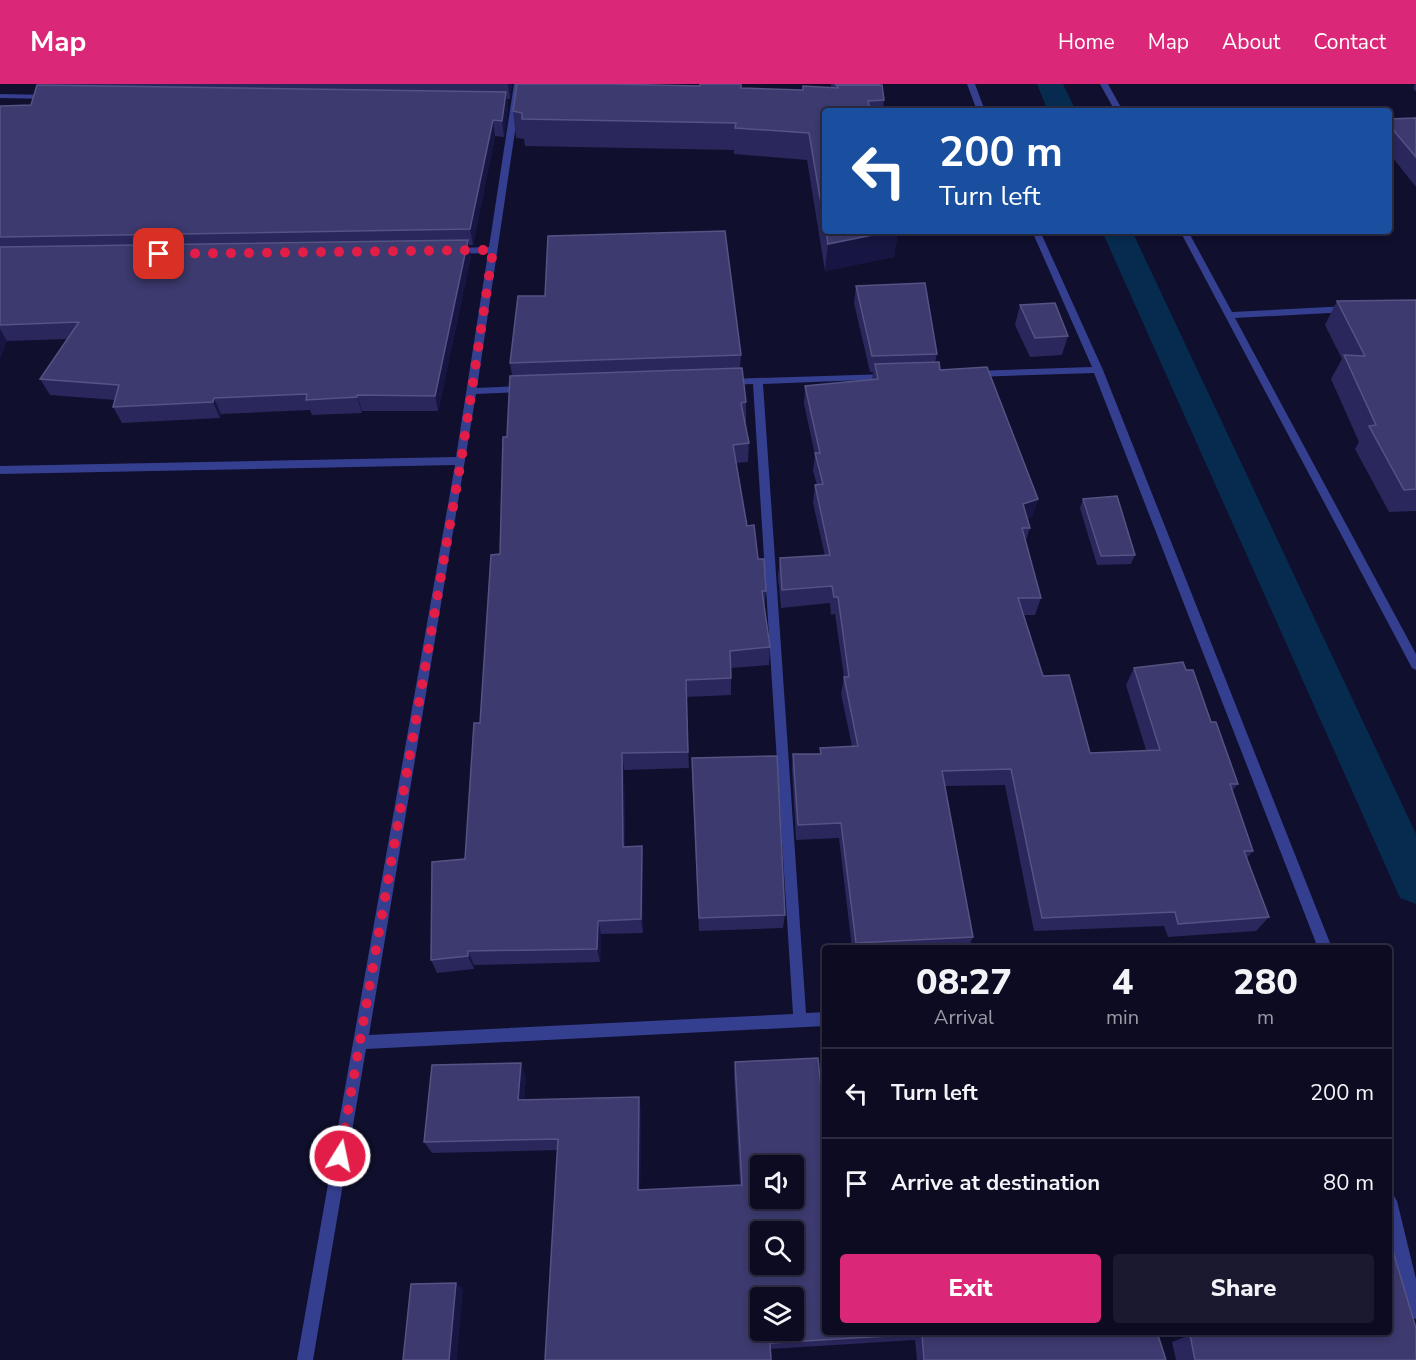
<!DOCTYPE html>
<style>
:root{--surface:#0c0b22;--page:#1a192f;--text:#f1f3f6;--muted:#9a9ba5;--line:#2c2b40;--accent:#db2777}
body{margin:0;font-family:"Nunito Sans",sans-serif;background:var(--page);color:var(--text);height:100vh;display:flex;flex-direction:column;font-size:22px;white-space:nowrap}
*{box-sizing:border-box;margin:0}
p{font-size:20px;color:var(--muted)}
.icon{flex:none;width:33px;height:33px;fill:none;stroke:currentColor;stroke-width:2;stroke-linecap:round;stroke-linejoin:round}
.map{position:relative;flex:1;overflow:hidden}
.side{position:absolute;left:822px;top:861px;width:570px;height:390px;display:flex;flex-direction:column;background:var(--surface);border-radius:6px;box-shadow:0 3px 9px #0003,0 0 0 2px var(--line)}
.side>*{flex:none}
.banner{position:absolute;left:822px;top:24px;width:570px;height:126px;border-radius:6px;box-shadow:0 3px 9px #0003,0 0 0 2px var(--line);background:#1a4fa0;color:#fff;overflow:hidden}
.tools{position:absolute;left:750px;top:1071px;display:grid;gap:12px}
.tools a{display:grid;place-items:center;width:54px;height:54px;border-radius:6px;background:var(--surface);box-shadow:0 3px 9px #0003,0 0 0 2px var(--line);font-size:30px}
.pin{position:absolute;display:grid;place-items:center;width:51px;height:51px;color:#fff;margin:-26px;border-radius:12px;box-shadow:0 3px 9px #0006}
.me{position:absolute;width:66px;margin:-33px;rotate:10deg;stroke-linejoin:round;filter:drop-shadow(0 0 4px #0008)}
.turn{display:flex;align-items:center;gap:21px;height:126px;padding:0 18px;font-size:27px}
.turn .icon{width:78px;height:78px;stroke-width:2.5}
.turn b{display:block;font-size:42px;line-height:51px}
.eta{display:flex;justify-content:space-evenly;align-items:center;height:102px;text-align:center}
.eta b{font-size:36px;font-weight:800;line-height:42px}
.primary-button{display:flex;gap:12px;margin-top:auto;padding:12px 18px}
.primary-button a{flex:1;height:69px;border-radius:6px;background:var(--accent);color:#fff;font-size:24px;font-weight:800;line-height:69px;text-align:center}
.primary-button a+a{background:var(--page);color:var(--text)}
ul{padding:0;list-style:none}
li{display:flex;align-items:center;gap:18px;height:90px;padding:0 18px;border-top:2px solid var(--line)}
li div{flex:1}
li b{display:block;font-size:22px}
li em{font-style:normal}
header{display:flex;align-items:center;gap:36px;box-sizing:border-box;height:84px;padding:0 30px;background:var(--accent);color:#fff}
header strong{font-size:28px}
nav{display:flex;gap:33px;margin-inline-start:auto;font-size:21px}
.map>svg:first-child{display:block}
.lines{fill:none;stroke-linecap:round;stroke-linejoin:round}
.canal{fill:#062b4f;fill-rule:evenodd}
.minor{fill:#353f90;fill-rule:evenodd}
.wall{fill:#29275c}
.shaded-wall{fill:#171542}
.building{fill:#3c3a6e;stroke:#555384;stroke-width:1.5;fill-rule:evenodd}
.route{stroke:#e11d48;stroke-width:10;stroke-dasharray:0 18}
</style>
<header>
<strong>Map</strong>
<nav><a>Home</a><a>Map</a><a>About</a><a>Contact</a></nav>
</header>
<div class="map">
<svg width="1416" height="1276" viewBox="0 0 1416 1276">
<rect width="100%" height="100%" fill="#100f2d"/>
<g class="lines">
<g class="canal">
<polygon points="1037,0 1063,0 1076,27 1048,27"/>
<polygon points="1102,147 1132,147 1416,750 1416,820 1400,814"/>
</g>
<g class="minor">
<polygon points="514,0 522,0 477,304 524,302 529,305 524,308 476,310 369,951 793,930 753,300 728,301 723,298 728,295 887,290 890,291 890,295 763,300 806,929 825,928 825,942 366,965 313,1276 297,1276 455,381 0,390 0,382 456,373 488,169 455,170 451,167 455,164 489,163"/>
<polygon points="967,0 975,0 985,27 868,26 864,24 868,22 976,24"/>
<polygon points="1100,0 1108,0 1123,27 1115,27"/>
<polygon points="0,10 50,11 54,13 50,15 0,14"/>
<polygon points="1032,147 1040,147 1103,286 1332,864 1318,864 1094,289 974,293 969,290 974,287 1092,283"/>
<polygon points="1180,147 1188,147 1232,228 1348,222 1353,225 1348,228 1235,234 1416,570 1416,586 1412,584"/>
<polygon points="1389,1109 1394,1112 1397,1117 1416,1195 1416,1235 1410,1233 1408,1227 1389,1149"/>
</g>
</g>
<g class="wall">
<polygon points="43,0 512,0 510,15 507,15 508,24 504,53 495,52 473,161 469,161 471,172 438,327 362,327 362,329 312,331 310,326 221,330 220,334 122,339 113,323 115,316 50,311 40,295 68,255 7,257 0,274 0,22 31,21 44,1"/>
<polygon points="831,0 879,0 884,16 883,27 825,27 825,147 898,147 894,173 825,187 807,76 734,70 734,66 525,62 524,55 516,54 513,27 635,1 803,6 831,3"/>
<polygon points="1415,0 1416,0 1416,8 1413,4"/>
<polygon points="1416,34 1416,103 1389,69 1389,35"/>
<polygon points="856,202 937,270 935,278 940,286 1038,415 1032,433 1027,435 1030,444 1026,456 1041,514 1035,531 1024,531 1043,592 1090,669 1146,666 1126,601 1134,584 1186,586 1211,638 1238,700 1232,707 1253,767 1247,774 1269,833 1256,847 1168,853 1164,842 1034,847 1005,701 945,702 973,853 968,864 852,864 839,754 796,756 792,686 793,670 820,670 820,664 852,662 841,610 844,593 835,530 831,531 830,519 781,524 778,492 780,474 825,472 813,419 815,401 817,401 813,387 815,371 804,320 805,302 872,295 873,288 870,288 854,219"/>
<polygon points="1416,216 1416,427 1389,428 1355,365 1359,358 1331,295 1342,275 1325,241 1337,217"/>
<polygon points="1020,221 1068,252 1062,271 1030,273 1015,241"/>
<polygon points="741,271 740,284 746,318 746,338 745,338 749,359 748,378 736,379 747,442 758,475 766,507 764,525 770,563 769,581 731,584 731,611 686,613 689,684 624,686 625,763 643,777 643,849 601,850 600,878 474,881 474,885 437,889 431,876 465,775 500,470 507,353 512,292 510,279"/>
<polygon points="1083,415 1135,471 1131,480 1097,481 1080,424"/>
<polygon points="692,689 785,831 783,844 699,847"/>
<polygon points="735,978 825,1248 1157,1248 1166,1276 917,1276 915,1256 770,1265 558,1066 432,1069 424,1058 526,992 524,1016 641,1025 640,1106 740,1101 734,991"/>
<polygon points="1190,1251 1416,1276 1176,1276 1172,1258"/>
</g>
<g class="shaded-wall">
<polygon points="508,0 512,0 510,15"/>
<polygon points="506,8 508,24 504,53 502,37"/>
<polygon points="493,36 495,52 473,161 470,145"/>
<polygon points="892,147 898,147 894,173 825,187 828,160"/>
<polygon points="468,156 471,172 438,327 435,312"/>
<polygon points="0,245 7,257 0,274"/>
<polygon points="357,311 362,327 362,329 357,313"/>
<polygon points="214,314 221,330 220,334 213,318"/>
<polygon points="1038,415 1032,433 1018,438 1023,420"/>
<polygon points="622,669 624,686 625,778 623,763"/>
<polygon points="642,762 643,777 643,849 641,835"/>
<polygon points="598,837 601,850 600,878 597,865"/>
<polygon points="468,867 474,881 474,885 468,872"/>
<polygon points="521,979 526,992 524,1028 518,1016"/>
<polygon points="639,1013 641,1025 640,1115 638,1106"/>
<polygon points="456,1199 463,1205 457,1276 449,1276"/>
</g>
<g class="building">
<polygon points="517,0 611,0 700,2 700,0 741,0 741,4 803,6 803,2 838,4 837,1 882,1 884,16 868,17 870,27 825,27 825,143 809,49 735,44 736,39 522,35 522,29 513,27"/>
<polygon points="835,0 879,0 879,1 836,1"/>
<polygon points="37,1 506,8 502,37 493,36 470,145 0,153 0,22 31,21"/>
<polygon points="1416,34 1416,73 1389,41 1389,35"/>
<polygon points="725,147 741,271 510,279 518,212 545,212 548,152"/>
<polygon points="826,147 892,147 828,160"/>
<polygon points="468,156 435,312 357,311 357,313 306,316 307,310 214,314 213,318 113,323 119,301 40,295 79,238 0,241 0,163"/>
<polygon points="925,199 937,270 872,272 856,202"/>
<polygon points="1416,216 1416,405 1404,406 1369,342 1376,341 1344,271 1365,272 1337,217"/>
<polygon points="1055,219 1068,252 1035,254 1020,221"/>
<polygon points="939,278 940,286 987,283 1038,415 1023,420 1030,444 1022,444 1041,514 1018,514 1043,592 1069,591 1090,669 1160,666 1134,584 1183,578 1186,586 1193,586 1211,638 1216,638 1238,700 1230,700 1253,767 1244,767 1269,833 1178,840 1175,828 1042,834 1011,685 942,687 973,853 856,859 841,739 798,741 793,670 821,670 820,664 858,662 844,593 849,593 838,513 834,513 832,502 782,506 780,474 830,471 815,401 823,400 815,369 820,369 805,302 878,295 875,280"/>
<polygon points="742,284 746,318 741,319 749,359 733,361 747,442 754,441 758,475 764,475 766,507 762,507 770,563 730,567 731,594 686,596 688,668 622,669 623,763 642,762 641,835 598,837 597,865 468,867 468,872 431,876 432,778 465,775 474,639 480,639 491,471 500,470 503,353 507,353 510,292"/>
<polygon points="1117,412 1135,471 1101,472 1083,415"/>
<polygon points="777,672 785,831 699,834 692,674"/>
<path d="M818,974L824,1035H825V1248H1157L1166,1276H924L922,1250L770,1259L771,1276H545L558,1055L424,1058L432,981L521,979L518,1016L639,1013L638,1106L742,1101L735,978ZM760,1082H794V1114H760ZM760,1148H794V1180H760ZM760,1214H794V1246H760Z"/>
<polygon points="1389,1154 1416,1244 1416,1276 1195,1276 1190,1251 1212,1248 1389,1248"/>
<polygon points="456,1199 449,1276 403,1276 411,1200"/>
</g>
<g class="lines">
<polyline class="route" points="159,170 493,166 461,377 340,1072"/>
</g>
</svg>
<div class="tools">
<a><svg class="icon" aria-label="sound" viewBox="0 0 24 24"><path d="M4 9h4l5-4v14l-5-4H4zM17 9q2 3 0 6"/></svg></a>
<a><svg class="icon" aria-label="search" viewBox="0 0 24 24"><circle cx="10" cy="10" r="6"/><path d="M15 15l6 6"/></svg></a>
<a><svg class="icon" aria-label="layers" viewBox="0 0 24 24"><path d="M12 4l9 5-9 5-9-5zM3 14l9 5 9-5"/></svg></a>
</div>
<div class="pin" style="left:159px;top:170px;background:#d93025"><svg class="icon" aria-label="arrive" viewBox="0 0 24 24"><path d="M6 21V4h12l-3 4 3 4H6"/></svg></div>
<svg class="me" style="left:340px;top:1072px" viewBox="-20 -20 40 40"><circle r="17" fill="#e11d48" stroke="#fff" stroke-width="3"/><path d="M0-11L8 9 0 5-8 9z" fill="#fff"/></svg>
<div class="banner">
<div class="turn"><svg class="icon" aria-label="left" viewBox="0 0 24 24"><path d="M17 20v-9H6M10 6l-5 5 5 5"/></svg><div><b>200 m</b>Turn left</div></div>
</div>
<section class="side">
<div class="eta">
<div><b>08:27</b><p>Arrival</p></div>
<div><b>4</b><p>min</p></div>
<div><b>280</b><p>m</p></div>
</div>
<ul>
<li><svg class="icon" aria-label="left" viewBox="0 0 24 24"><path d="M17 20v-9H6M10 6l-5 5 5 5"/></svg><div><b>Turn left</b></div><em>200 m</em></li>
<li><svg class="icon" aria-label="arrive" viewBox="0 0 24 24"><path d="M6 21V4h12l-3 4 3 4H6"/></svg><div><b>Arrive at destination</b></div><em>80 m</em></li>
</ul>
<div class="primary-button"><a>Exit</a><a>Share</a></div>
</section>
</div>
